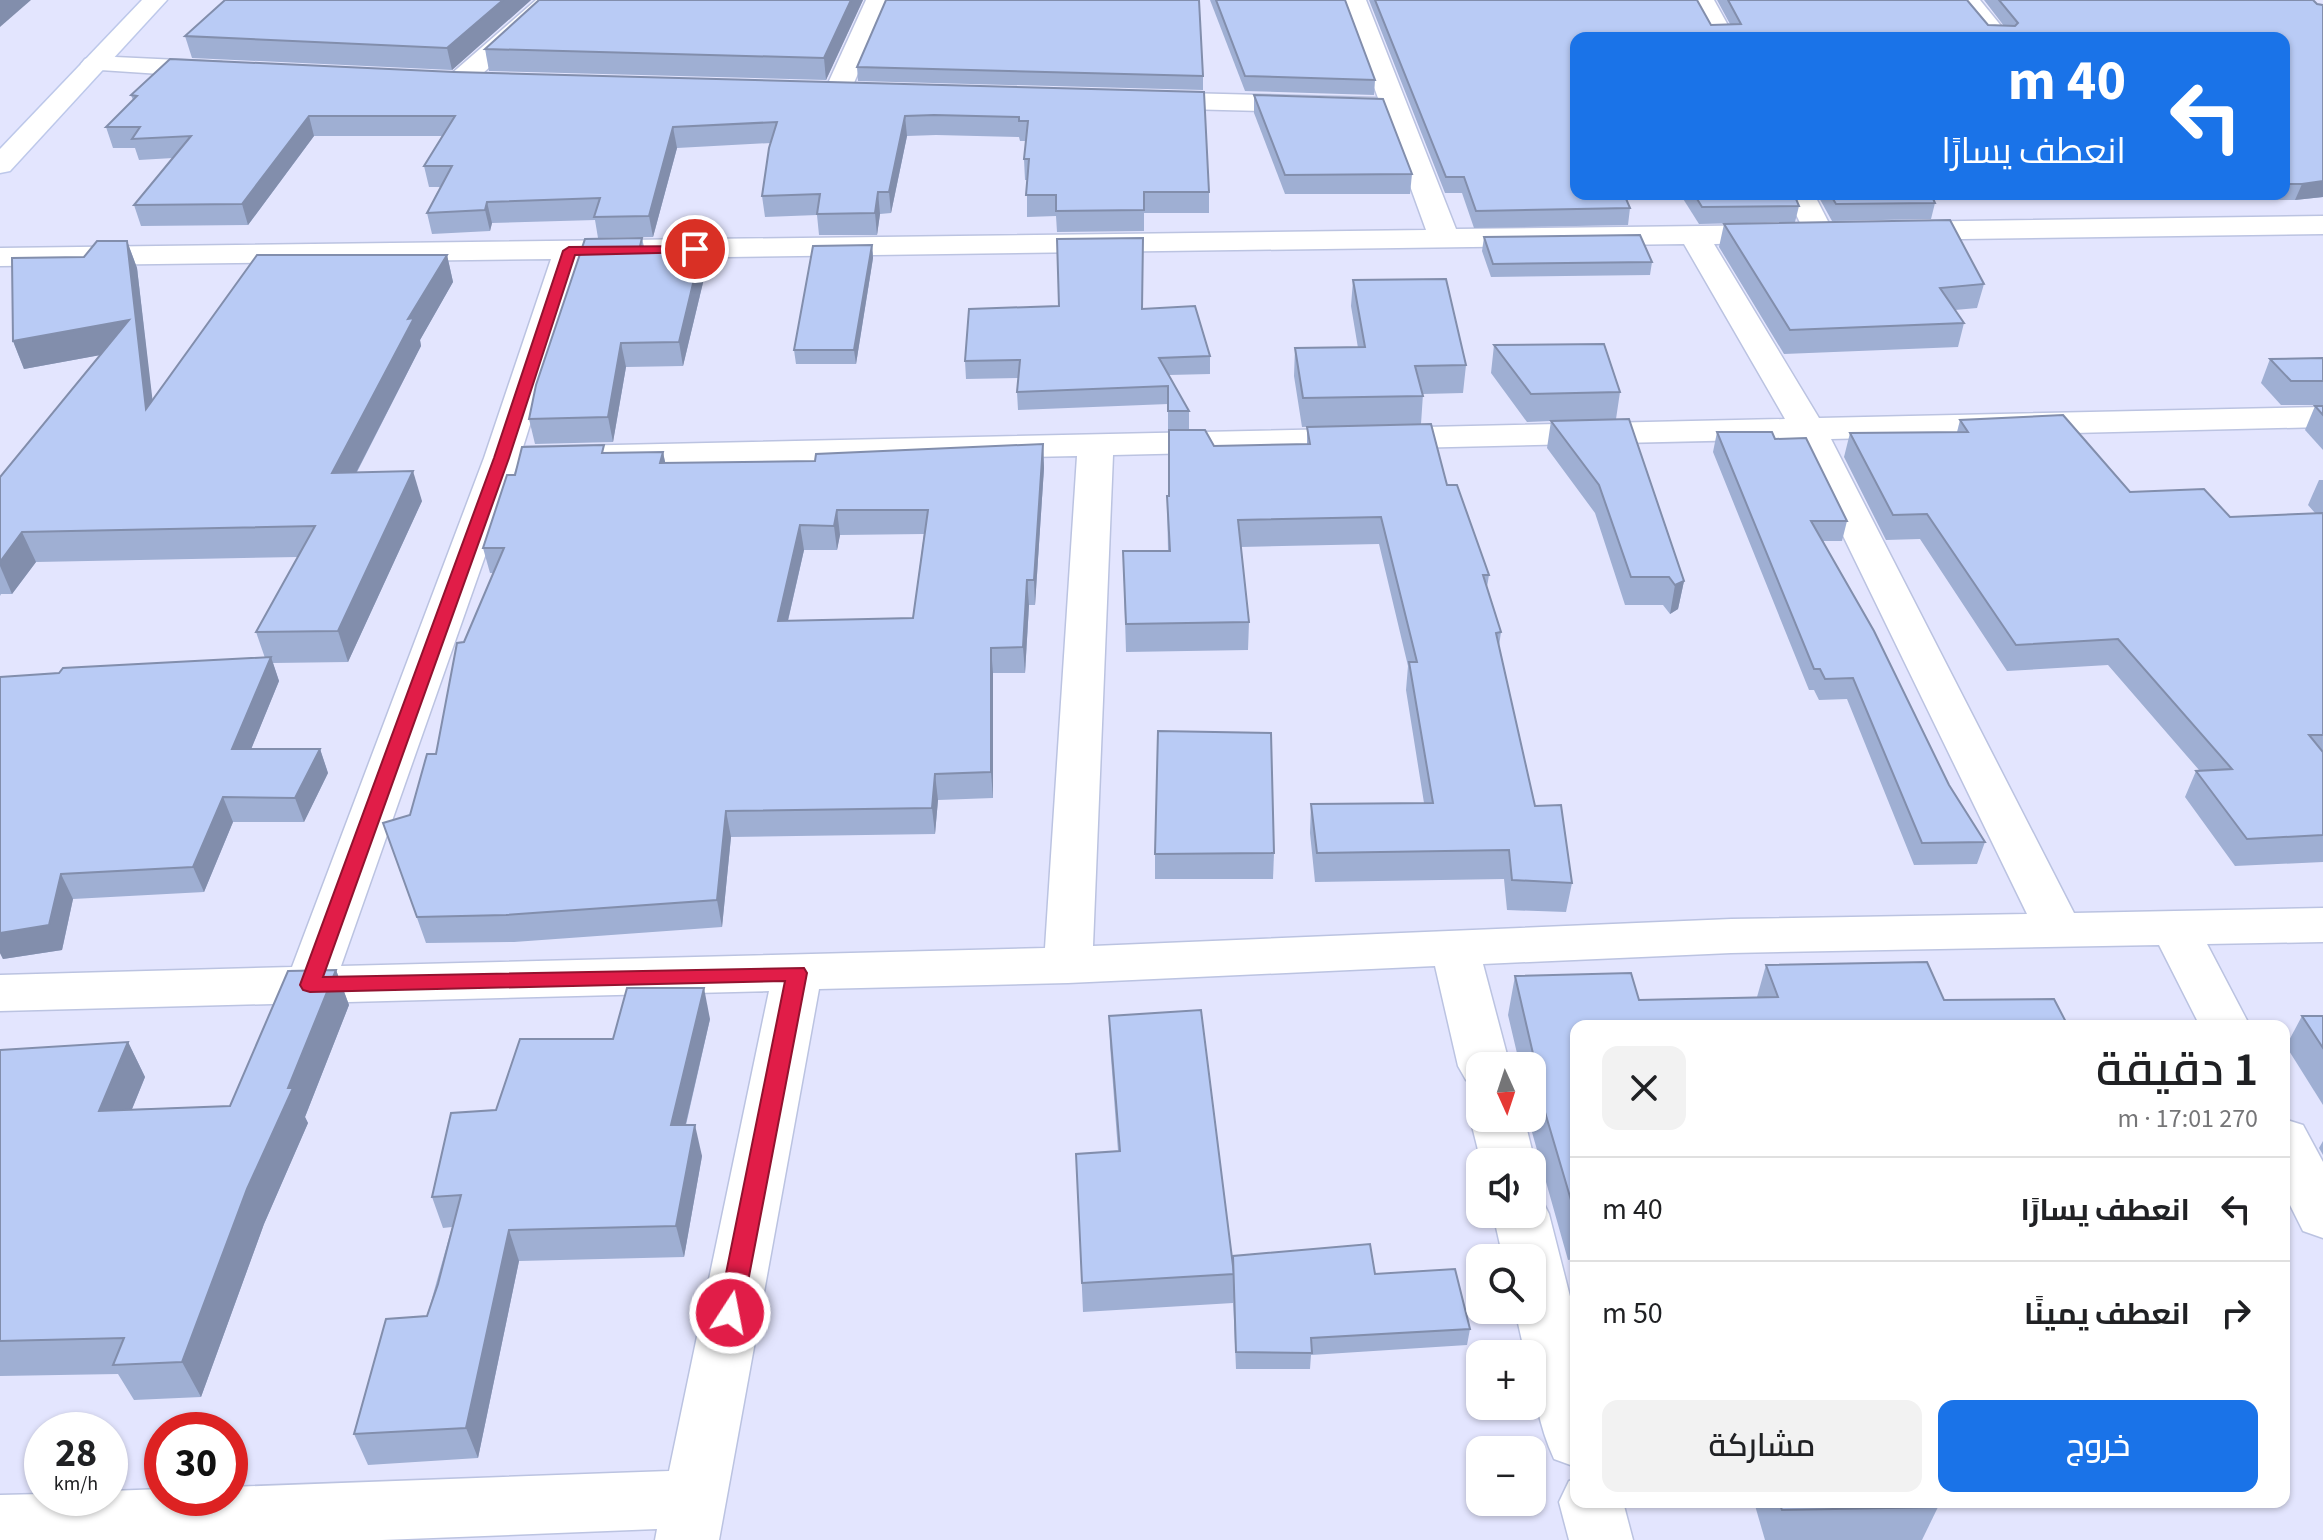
<!DOCTYPE html>
<html lang="ar">
<meta charset="utf-8">
<style>
:root{--surface:#fff;--page:#f2f2f2;--text:#202124;--muted:#757577;--line:#e0e0e0;--accent:#1a73e8}
body{margin:0;font-family:"Source Sans 3",Cairo,sans-serif;background:var(--page);color:var(--text);direction:rtl;height:100vh;display:flex;flex-direction:column;font-size:30px;white-space:nowrap}
*{box-sizing:border-box;margin:0}
p{font-size:26px;color:var(--muted)}
.icon{flex:none;width:44px;height:44px;fill:none;stroke:currentColor;stroke-width:2;stroke-linecap:round;stroke-linejoin:round}
.map{position:relative;flex:1;overflow:hidden;direction:ltr}
.sheet{position:absolute;left:1570px;top:1020px;width:720px;height:488px;display:flex;flex-direction:column;background:var(--surface);border-radius:16px;box-shadow:0 2px 6px #0004;direction:rtl}
.sheet>*{flex:none}
.guide{position:absolute;left:1570px;top:32px;width:720px;height:168px;border-radius:16px;box-shadow:0 2px 6px #0004;direction:rtl;background:#1a73e8;color:#fff;overflow:hidden}
.needle{width:52px;rotate:177deg}
.fabs{position:absolute;left:1466px;top:1052px;display:grid;gap:16px}
.fabs a{display:grid;place-items:center;width:80px;height:80px;border-radius:16px;background:var(--surface);box-shadow:0 2px 6px #0004;font-size:40px}
.speed{position:absolute;left:24px;top:1412px;display:flex;gap:16px;font-size:40px;font-weight:700;text-align:center}
.speed>*{display:grid;place-content:center;width:104px;height:104px;border-radius:50%;background:var(--surface);box-shadow:0 2px 6px #0004;line-height:1}
.speed small{font-size:20px;font-weight:400}
.speed .limit{border:12px solid #d22;background:#fff;color:#111}
.pin{position:absolute;display:grid;place-items:center;width:68px;height:68px;color:#fff;margin:-34px;border:4px solid #fff;border-radius:50%;box-shadow:0 2px 8px #0007}
.me{position:absolute;width:88px;margin:-44px;rotate:11deg;stroke-linejoin:round;filter:drop-shadow(0 0 6px #0008)}
.turn{display:flex;align-items:center;gap:28px;height:168px;padding:0 32px;font-size:36px}
.turn .icon{width:104px;height:104px;stroke-width:2.5}
.turn b{display:block;font-size:56px;line-height:68px}
.round{display:grid;place-items:center;flex:none;width:84px;height:84px;border-radius:16px;background:var(--page)}
.summary{display:flex;align-items:center;justify-content:space-between;height:136px;padding:0 32px}
h1{font-size:48px;font-weight:600;line-height:60px}
.cta{display:flex;gap:16px;margin-top:auto;padding:16px 32px}
.cta a{flex:1;height:92px;border-radius:16px;background:var(--accent);color:#fff;font-size:32px;font-weight:600;line-height:92px;text-align:center}
.cta a+a{background:var(--page);color:var(--text)}
ul{padding:0;list-style:none}
li{display:flex;align-items:center;gap:24px;height:104px;padding:0 32px;border-top:2px solid var(--line)}
li div{flex:1}
li b{display:block;font-size:30px}
li em{font-style:normal}
.map>svg:first-child{display:block}
.lines{fill:none;stroke-linecap:round;stroke-linejoin:round}
.minor-casing{stroke:#bbc3e1;stroke-width:3}
.secondary-casing{stroke:#bdc8ea;stroke-width:3}
.minor{fill:#fff;fill-rule:evenodd}
.secondary{fill:#fff;fill-rule:evenodd}
.wall{fill:#9fafd3;fill-rule:evenodd}
.shaded-wall{fill:#828eac}
.building{fill:#b9cbf5;stroke:#828eac;stroke-width:2;fill-rule:evenodd}
.route{fill:#e11d48;stroke:#92132f;stroke-width:2}
</style>
<div class="map">
<svg width="2323" height="1540" viewBox="0 0 2323 1540">
<rect width="100%" height="100%" fill="#e3e5fe"/>
<g class="lines">
<defs>
<g id="minor">
<polygon points="536,0 562,0 468,87 450,87 446,81 450,75"/>
<polygon points="866,0 890,0 850,92 846,98 828,98 824,92"/>
<path d="M1342,0H1366L1456,229L1781,225L1792,228L1796,234L1792,240L1781,243L1714,244L1819,418L2323,407V427L1831,439L2074,913L2323,908V942L2207,944L2250,1026H2200L2159,945L1731,953L1483,964L1510,1066H1480V1084L1466,1080L1458,1066L1435,966L1068,983L819,989L719,1540H655L657,1529L382,1540H0V1495L42,1494V1498H110V1491L162,1489V1498H230V1487L669,1471L769,991L0,1011V975L292,967L484,458L551,259L0,266V248L1426,230L1384,114L1145,108L1136,106L1132,100L1136,94L1145,92L1378,98ZM1684,244L1785,419L523,447L582,259ZM1796,439L2027,914L1731,919L1093,946L1113,455ZM1077,456L1045,948L341,966L516,468Z"/>
<polygon points="1690,0 1714,0 1735,38 1711,38"/>
<polygon points="1955,0 1980,0 2011,38 1986,38"/>
<polygon points="94,56 221,62 230,65 234,70 230,75 221,78 85,69 81,64 85,59"/>
<polygon points="1786,194 1814,194 1834,233 1830,239 1819,242 1808,239"/>
<polygon points="2323,216 2323,234 1893,240 1882,237 1878,231 1882,225 1893,222"/>
<polygon points="1478,1103 1480,1118 1524,1118 1535,1162 1532,1168 1532,1162 1481,1162 1470,1118"/>
<polygon points="2284,1119 2303,1125 2323,1162 2323,1238 2303,1231 2284,1193"/>
<path d="M1532,1195L1541,1198L1549,1214L1576,1320V1467L1554,1459C1539,1426 1532,1390 1532,1354H1525L1515,1310H1532V1258H1503L1493,1214H1532Z"/>
<polygon points="1576,1479 1576,1502 1623,1502 1633,1540 1569,1540 1559,1502 1569,1481"/>
</g>
<polygon id="secondary" points="142,0 167,0 10,171 0,173 0,149"/>
</defs>
<use href="#minor" class="minor-casing"/>
<use href="#secondary" class="secondary-casing"/>
<use href="#minor" class="minor"/>
<use href="#secondary" class="secondary"/>
</g>
<g class="wall">
<polygon points="225,0 531,0 452,70 192,58 185,36"/>
<polygon points="863,0 826,80 489,71 485,49"/>
<polygon points="1210,0 1345,0 1375,80 1374,95 1245,91"/>
<polygon points="1369,0 1697,0 1711,25 1730,24 1717,0 1967,0 1988,25 2004,26 1984,0 2313,0 2323,197 2295,200 2059,200 2054,194 2284,194 2284,38 1576,38 1576,194 1630,208 1628,225 1474,228 1462,193 1445,193"/>
<polygon points="857,67 1203,76 1203,90 858,81"/>
<polygon points="454,72 1204,92 1209,192 1209,213 1144,213 1144,231 1057,232 1056,216 1027,217 1027,180 1025,180 1024,159 1026,141 1020,141 1019,137 936,135 907,136 891,213 880,214 877,235 819,235 817,215 765,217 762,196 771,143 677,148 653,237 598,238 595,220 492,223 490,231 432,234 427,213 440,187 429,187 424,166 442,136 314,136 248,225 141,226 134,205 173,158 139,160 135,148 113,148 106,127 133,100 131,95"/>
<polygon points="1254,95 1412,174 1410,194 1285,194 1254,113"/>
<polygon points="1680,194 1794,194 1799,206 1795,222 1699,224"/>
<polygon points="1817,194 1931,194 1935,203 1931,219 1832,221"/>
<polygon points="1724,224 1984,284 1977,308 1955,310 1964,323 1958,347 1784,354 1719,247"/>
<polygon points="1484,237 1652,262 1650,275 1491,277 1482,251"/>
<polygon points="642,238 644,247 706,270 683,366 626,367 613,442 535,444 529,419"/>
<polygon points="127,241 137,268 152,400 447,255 453,282 420,340 421,346 357,472 422,501 348,662 273,663 279,681 251,749 320,749 328,773 304,822 233,822 204,892 73,899 62,950 3,959 0,953 0,677 265,658 256,632 298,557 36,562 12,594 1,594 0,596 0,477 100,355 24,369 13,341 84,257"/>
<polygon points="872,245 873,258 856,364 796,364 794,350"/>
<polygon points="1353,280 1466,365 1463,393 1423,394 1421,424 1302,427 1294,376 1295,348 1358,348 1351,306"/>
<polygon points="1143,309 1210,356 1210,374 1169,375 1189,411 1189,429 1168,430 1168,404 1018,410 1017,392 1018,378 966,379 965,361"/>
<polygon points="1494,345 1620,392 1616,419 1684,581 1678,609 1670,614 1663,605 1625,605 1595,513 1547,448 1551,421 1527,422 1491,373"/>
<polygon points="2323,358 2323,405 2281,405 2261,383 2270,359"/>
<polygon points="2315,406 2323,406 2323,450 2305,430"/>
<polygon points="1960,420 2130,492 2230,517 2315,513 2308,505 2319,480 2323,480 2323,862 2235,866 2185,797 2196,771 2199,770 2108,665 2007,671 1920,539 1886,540 1844,457 1850,433 1957,432"/>
<polygon points="1307,427 1447,485 1489,575 1487,587 1501,632 1499,646 1535,806 1572,883 1566,912 1507,910 1504,879 1315,882 1310,833 1311,804 1424,803 1406,690 1408,666 1379,544 1241,547 1249,622 1248,650 1126,652 1123,551 1168,551 1167,496 1169,496 1214,446 1307,444"/>
<polygon points="1717,432 1775,439 1847,521 1842,541 1823,541 1949,785 1985,842 1977,864 1914,865 1847,699 1819,700 1814,690 1809,690 1713,452"/>
<path d="M1043,444L1044,468L1035,605H1029L1025,673H993V798L938,800L935,834L731,837L722,927L514,942L426,943L383,823L410,815L436,754L464,642L494,573H490L483,548L515,475L605,453L663,452L665,463L815,461ZM924,534L913,618L788,621L804,550H837L840,535Z"/>
<polygon points="1274,853 1273,879 1155,879 1155,854"/>
<polygon points="1766,965 1944,1000 1576,1026 1576,1269 1574,1259 1568,1260 1528,1118 1532,1118 1532,1066 1520,1066 1508,1015 1515,976 1639,1000 1757,997"/>
<polygon points="336,970 349,1005 305,1117 308,1123 264,1224 201,1397 134,1400 118,1374 0,1376 0,1050 128,1042 145,1077 132,1109 230,1106"/>
<polygon points="1109,1016 1233,1264 1375,1274 1470,1329 1467,1345 1311,1355 1310,1369 1236,1369 1233,1297 1233,1303 1083,1312 1076,1154 1118,1151 1110,1045"/>
<polygon points="2302,1016 2323,1016 2323,1105 2286,1046"/>
<polygon points="710,1019 686,1125 702,1156 684,1257 519,1261 478,1458 368,1465 354,1434 427,1316 452,1227 443,1228 432,1197 496,1110"/>
<polygon points="2323,1141 2323,1155 2319,1148"/>
<polygon points="1754,1502 1936,1502 1938,1507 1922,1540 1765,1540"/>
</g>
<g class="shaded-wall">
<polygon points="0,0 31,0 0,27"/>
<polygon points="503,0 531,0 452,70 447,48"/>
<polygon points="851,0 863,0 826,80 824,58"/>
<polygon points="309,116 314,136 248,225 242,204"/>
<polygon points="905,116 907,136 891,213 889,192"/>
<polygon points="673,127 677,148 653,237 649,216"/>
<polygon points="2323,181 2323,197 2295,200 2302,184"/>
<polygon points="878,192 880,214 877,235 875,213"/>
<polygon points="487,202 492,223 490,231 485,210"/>
<polygon points="127,241 137,268 157,438 146,409"/>
<polygon points="872,245 873,258 856,364 854,350"/>
<polygon points="702,246 706,270 683,366 679,342"/>
<polygon points="447,255 453,282 420,340 421,346 341,502 332,473 408,319"/>
<polygon points="129,320 139,348 24,369 13,341"/>
<polygon points="621,343 626,367 613,442 608,417"/>
<polygon points="1043,444 1044,468 1035,605 1034,580"/>
<polygon points="663,452 668,476 660,463"/>
<polygon points="413,471 422,501 348,662 338,631"/>
<polygon points="837,510 840,535 837,550 834,526"/>
<polygon points="800,525 804,550 782,646 778,621"/>
<polygon points="22,532 36,562 12,594 0,566 0,562"/>
<polygon points="1027,580 1029,605 1025,673 1023,647"/>
<polygon points="1684,581 1678,609 1670,614 1675,585"/>
<polygon points="991,648 993,673 993,798 991,772"/>
<polygon points="271,657 279,681 241,774 232,749"/>
<polygon points="320,749 328,773 304,822 295,798"/>
<polygon points="935,774 938,800 935,834 932,808"/>
<polygon points="223,797 233,822 204,892 193,867"/>
<polygon points="726,811 731,837 722,927 717,900"/>
<polygon points="61,874 73,899 62,950 3,959 0,953 0,933"/>
<polygon points="336,970 349,1005 305,1117 308,1123 264,1224 201,1397 182,1362 247,1189"/>
<polygon points="704,988 710,1019 678,1157 671,1125"/>
<polygon points="128,1042 145,1077 117,1146 99,1111"/>
<polygon points="695,1125 702,1156 684,1257 676,1226"/>
<polygon points="509,1230 519,1261 478,1458 466,1428"/>
</g>
<g class="building">
<polygon points="225,0 503,0 447,48 185,36"/>
<polygon points="539,0 851,0 824,58 485,49"/>
<polygon points="886,0 1199,0 1203,76 857,67"/>
<polygon points="1216,0 1345,0 1375,80 1245,76"/>
<polygon points="1375,0 1697,0 1711,25 1741,24 1728,0 1967,0 1988,25 2015,26 2018,23 1999,0 2313,0 2317,4 2323,5 2323,181 2302,184 2284,184 2284,38 1576,38 1576,194 1624,194 1630,208 1476,211 1464,177 1446,177"/>
<polygon points="170,59 454,72 1204,92 1209,192 1144,192 1144,210 1056,211 1056,195 1026,195 1029,159 1024,159 1028,121 1019,121 1019,117 934,115 905,116 889,192 878,192 875,213 817,214 820,194 762,196 769,148 777,122 673,127 649,216 594,217 600,198 487,202 485,210 427,213 452,166 424,166 455,116 309,116 242,204 134,205 191,136 132,139 140,127 106,127 137,96 131,95"/>
<polygon points="1254,95 1383,99 1412,174 1285,175"/>
<polygon points="1694,194 1794,194 1799,206 1702,207"/>
<polygon points="1830,194 1931,194 1935,203 1836,204"/>
<polygon points="1950,220 1984,284 1940,288 1964,323 1790,330 1724,224"/>
<polygon points="1640,235 1652,262 1493,264 1484,237"/>
<polygon points="642,238 640,246 648,248 702,246 679,342 621,343 608,417 529,419 536,385 585,239"/>
<polygon points="1143,238 1142,309 1195,306 1210,356 1159,358 1189,411 1168,411 1168,386 1017,392 1020,360 965,361 969,309 1059,306 1057,239"/>
<polygon points="97,241 127,241 146,409 257,255 447,255 408,319 414,318 332,473 413,471 338,631 256,632 315,526 22,532 0,562 0,477 129,320 13,341 12,258 84,257"/>
<polygon points="872,245 854,350 794,350 813,246"/>
<polygon points="1446,279 1466,365 1415,366 1423,396 1303,398 1295,348 1365,347 1353,280"/>
<polygon points="1604,344 1620,392 1531,394 1494,345"/>
<polygon points="2323,358 2323,381 2291,381 2270,359"/>
<polygon points="2315,406 2323,406 2323,415"/>
<polygon points="2063,415 2130,492 2204,489 2230,517 2323,513 2323,735 2309,735 2323,752 2323,835 2247,839 2196,771 2232,769 2118,639 2016,645 1927,514 1893,515 1850,433 1968,432 1960,420"/>
<polygon points="1629,419 1684,581 1675,585 1669,577 1631,577 1599,485 1551,421"/>
<polygon points="1431,424 1447,485 1457,485 1489,575 1483,575 1501,632 1496,633 1535,806 1561,805 1572,883 1512,880 1509,850 1317,853 1311,804 1433,803 1409,662 1417,662 1381,517 1238,520 1249,622 1126,624 1123,551 1170,551 1167,496 1169,496 1169,430 1205,430 1214,446 1310,444 1307,427"/>
<polygon points="1717,432 1772,432 1775,439 1806,438 1847,521 1811,521 1874,631 1949,785 1985,842 1922,843 1853,678 1825,679 1820,669 1814,669"/>
<path d="M1043,444L1034,580H1027L1023,647L991,648V772L935,774L932,808L726,811L717,900L506,915L417,917L383,823L410,815L427,754H436L457,643L464,642L504,548H483L507,475H515L522,447L604,445L602,453L663,452L660,463L815,461L816,454ZM837,510H928L913,618L778,621L800,525L834,526Z"/>
<polygon points="271,657 232,749 320,749 295,798 223,797 193,867 61,874 49,925 0,933 0,677 59,673 63,668"/>
<polygon points="1158,731 1271,733 1274,853 1155,854"/>
<polygon points="1927,962 1944,1000 2054,999 2068,1026 1576,1026 1576,1217 1534,1075 1538,1075 1515,976 1631,973 1639,1000 1778,997 1766,965"/>
<polygon points="336,970 288,1088 293,1088 247,1189 182,1362 113,1365 124,1338 0,1341 0,1050 128,1042 99,1111 230,1106 288,971"/>
<polygon points="627,988 704,988 671,1125 695,1125 676,1226 509,1230 466,1428 354,1434 386,1319 427,1316 438,1284 461,1195 432,1197 451,1113 496,1110 520,1039 613,1039"/>
<polygon points="1201,1010 1234,1274 1082,1283 1076,1154 1120,1151 1109,1016"/>
<polygon points="2302,1016 2323,1016 2323,1048"/>
<polygon points="1370,1244 1375,1274 1455,1269 1470,1329 1311,1338 1312,1353 1236,1352 1233,1256"/>
<polygon points="1779,1502 1936,1502 1938,1507 1782,1510"/>
</g>
<polygon class="route" points="695,246 701,249 699,252 575,255 509,458 323,977 804,968 807,973 742,1313 739,1320 730,1323 722,1320 718,1313 785,981 310,992 303,990 300,985 494,458 563,251 569,247"/>
</svg>
<div class="fabs">
<a><svg class="needle" viewBox="-14 -14 28 28"><path d="M0-13l5 13h-10z" fill="#e53935"/><path d="M0 13l5-13h-10z" fill="#757577"/></svg></a>
<a><svg class="icon" aria-label="sound" viewBox="0 0 24 24"><path d="M4 9h4l5-4v14l-5-4H4zM17 9q2 3 0 6"/></svg></a>
<a><svg class="icon" aria-label="search" viewBox="0 0 24 24"><circle cx="10" cy="10" r="6"/><path d="M15 15l6 6"/></svg></a>
<a>+</a>
<a>−</a>
</div>
<div class="speed"><div>28<small>km/h</small></div><div class="limit">30</div></div>
<div class="pin" style="left:695px;top:249px;background:#d93025"><svg class="icon" aria-label="arrive" viewBox="0 0 24 24"><path d="M6 21V4h12l-3 4 3 4H6"/></svg></div>
<svg class="me" style="left:730px;top:1313px" viewBox="-20 -20 40 40"><circle r="17" fill="#e11d48" stroke="#fff" stroke-width="3"/><path d="M0-11L8 9 0 5-8 9z" fill="#fff"/></svg>
<div class="guide">
<div class="turn"><svg class="icon" aria-label="left" viewBox="0 0 24 24"><path d="M17 20v-9H6M10 6l-5 5 5 5"/></svg><div><b>40 m</b>انعطف يسارًا</div></div>
</div>
<section class="sheet">
<div class="summary"><div><h1>1 دقيقة</h1><p>270 m · 17:01</p></div><a class="round"><svg class="icon" aria-label="close" viewBox="0 0 24 24"><path d="M6 6l12 12M18 6L6 18"/></svg></a></div>
<ul>
<li><svg class="icon" aria-label="left" viewBox="0 0 24 24"><path d="M17 20v-9H6M10 6l-5 5 5 5"/></svg><div><b>انعطف يسارًا</b></div><em>40 m</em></li>
<li><svg class="icon" aria-label="right" viewBox="0 0 24 24"><path d="M7 20v-9h11M14 6l5 5-5 5"/></svg><div><b>انعطف يمينًا</b></div><em>50 m</em></li>
</ul>
<div class="cta"><a>خروج</a><a>مشاركة</a></div>
</section>
</div>
